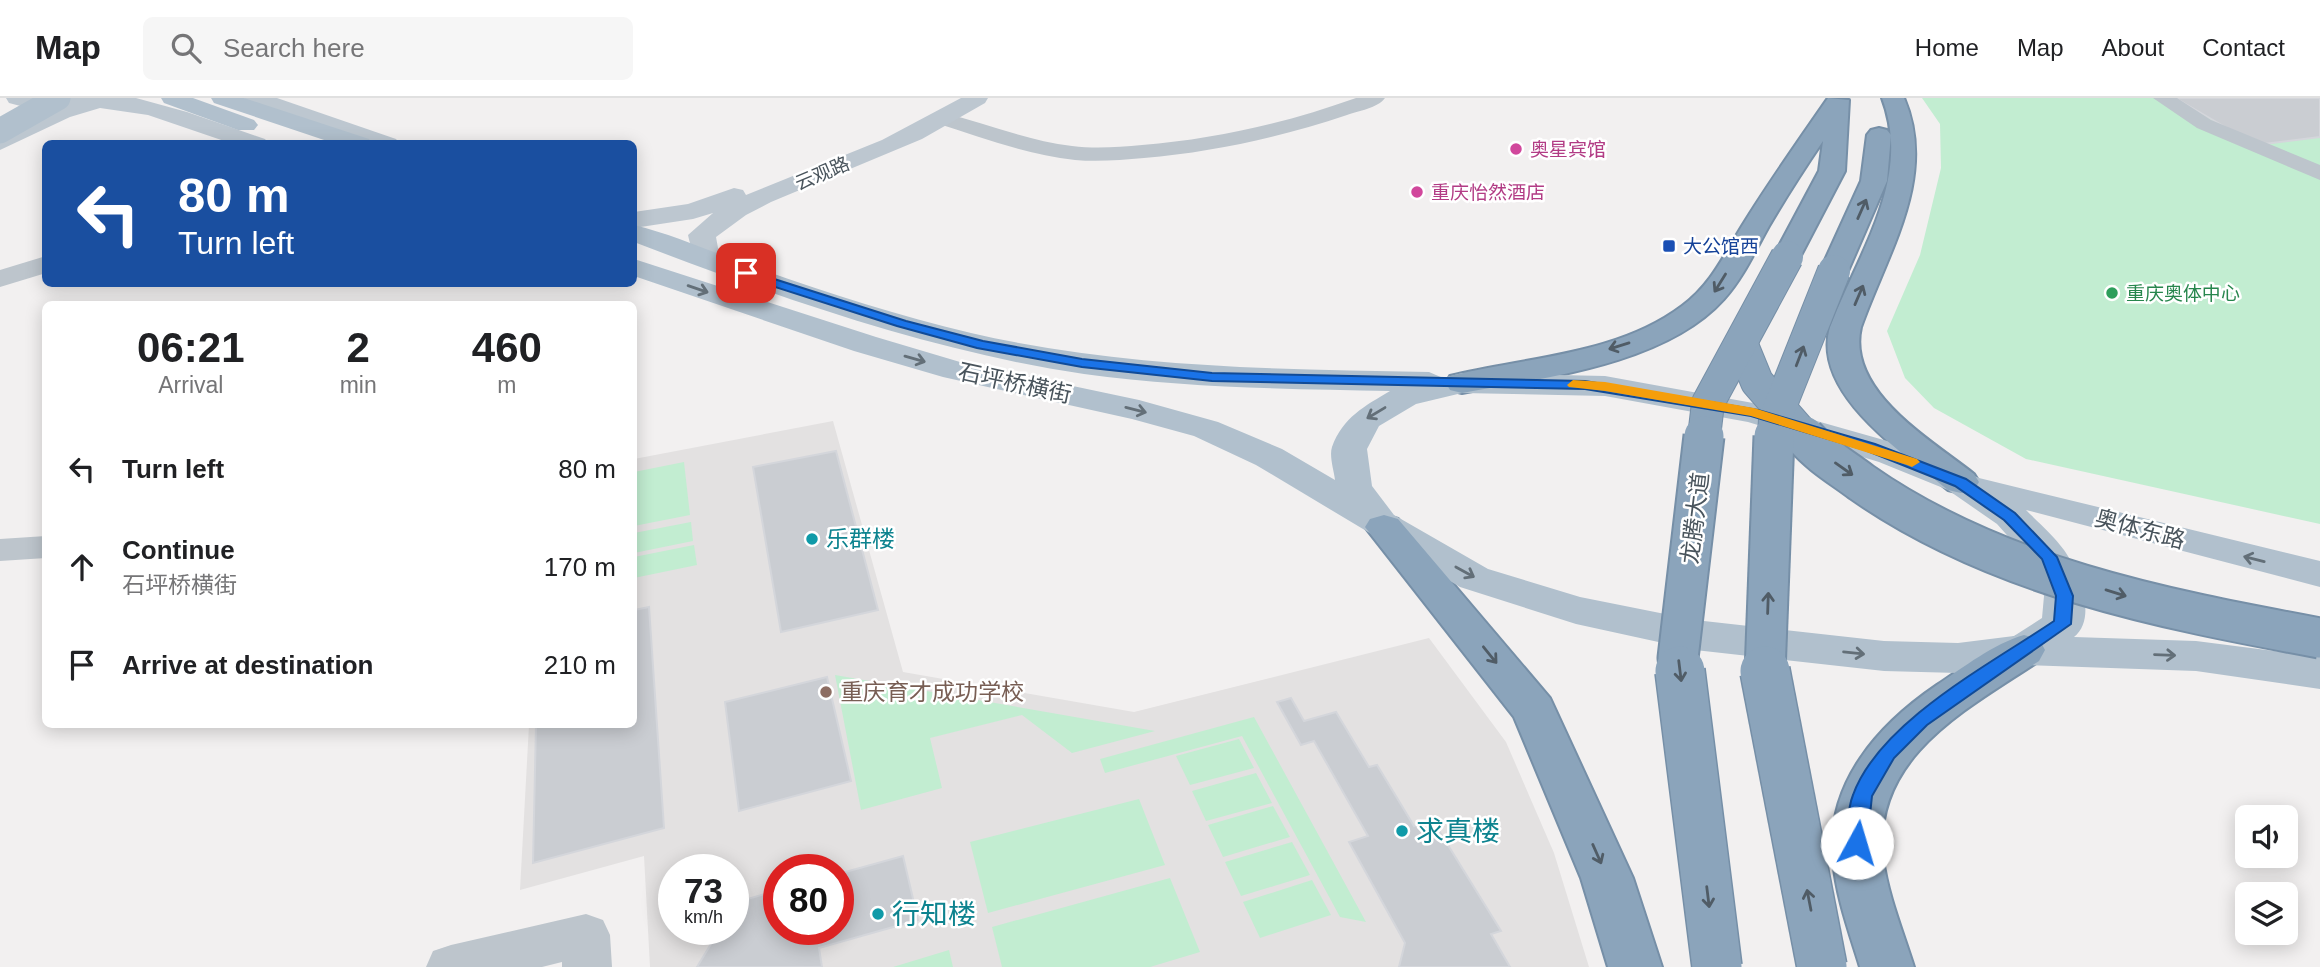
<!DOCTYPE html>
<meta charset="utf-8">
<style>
:root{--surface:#fff;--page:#f6f6f6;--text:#202124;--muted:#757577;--line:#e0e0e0}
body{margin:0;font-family:Arial,"Noto Sans SC",sans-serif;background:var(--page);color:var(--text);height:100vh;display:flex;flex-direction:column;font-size:26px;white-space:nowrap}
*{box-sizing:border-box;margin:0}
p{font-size:23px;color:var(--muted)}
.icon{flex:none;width:38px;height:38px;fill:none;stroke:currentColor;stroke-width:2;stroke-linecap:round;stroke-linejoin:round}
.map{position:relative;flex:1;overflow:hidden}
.sheet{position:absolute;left:42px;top:203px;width:595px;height:427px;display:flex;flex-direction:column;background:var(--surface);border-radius:10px;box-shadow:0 4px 18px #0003}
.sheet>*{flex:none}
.hud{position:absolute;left:42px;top:42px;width:595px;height:147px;border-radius:10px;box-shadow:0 4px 18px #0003;background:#1a4fa0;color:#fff;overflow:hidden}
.tools{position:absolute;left:2235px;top:707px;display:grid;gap:14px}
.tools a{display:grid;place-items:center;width:63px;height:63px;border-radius:10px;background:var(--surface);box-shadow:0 4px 18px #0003;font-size:35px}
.speed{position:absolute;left:658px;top:756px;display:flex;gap:14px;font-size:35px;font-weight:700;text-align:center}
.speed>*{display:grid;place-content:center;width:91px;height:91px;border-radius:50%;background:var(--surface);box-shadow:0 4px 18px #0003;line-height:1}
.speed small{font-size:18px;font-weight:400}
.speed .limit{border:10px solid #d22;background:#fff;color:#111}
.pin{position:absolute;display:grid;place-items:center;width:60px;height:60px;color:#fff;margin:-30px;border-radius:14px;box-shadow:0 4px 10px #0006}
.me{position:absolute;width:77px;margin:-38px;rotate:6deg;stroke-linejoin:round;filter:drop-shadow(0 0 5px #0008)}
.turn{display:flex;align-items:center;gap:24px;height:147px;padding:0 21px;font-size:32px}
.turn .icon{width:91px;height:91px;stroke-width:2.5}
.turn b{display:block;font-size:49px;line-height:60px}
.eta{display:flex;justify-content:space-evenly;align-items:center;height:119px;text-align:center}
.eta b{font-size:42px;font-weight:700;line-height:49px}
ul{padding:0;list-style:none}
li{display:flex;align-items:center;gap:21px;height:98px;padding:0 21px}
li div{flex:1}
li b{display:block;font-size:26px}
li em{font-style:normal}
header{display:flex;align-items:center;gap:42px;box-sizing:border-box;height:98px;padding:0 35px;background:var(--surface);border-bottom:2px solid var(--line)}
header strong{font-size:33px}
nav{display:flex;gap:38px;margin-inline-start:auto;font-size:24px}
.search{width:490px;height:63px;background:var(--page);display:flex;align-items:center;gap:18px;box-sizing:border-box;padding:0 24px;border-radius:10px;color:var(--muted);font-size:26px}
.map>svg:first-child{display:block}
.education{fill:#e3e1e1;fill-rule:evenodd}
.green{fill:#c2edd1}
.building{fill:#cacdd2;stroke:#d4d6db;stroke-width:2}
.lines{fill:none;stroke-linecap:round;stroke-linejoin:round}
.highway-casing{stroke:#768fa7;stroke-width:4}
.street{fill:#bdc5cc;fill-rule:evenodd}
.secondary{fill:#bdc7d0;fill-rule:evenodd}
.primary{fill:#b1c0cd;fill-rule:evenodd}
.highway{fill:#8ba4bb;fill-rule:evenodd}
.highway-bridge-far2-casing{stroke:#768fa7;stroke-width:34;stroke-linecap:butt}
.highway-bridge-far1-casing{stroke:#768fa7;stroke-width:43;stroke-linecap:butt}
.highway-bridge-casing{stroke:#768fa7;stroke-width:52;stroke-linecap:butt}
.primary-bridge{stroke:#b1c0cd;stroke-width:25}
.highway-bridge-far2{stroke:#8ba4bb;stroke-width:32}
.highway-bridge-far1{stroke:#8ba4bb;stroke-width:39}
.highway-bridge{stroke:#8ba4bb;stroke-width:49}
.oneway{stroke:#505c66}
.oneway2{stroke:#636f78}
.route{fill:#1a73e8;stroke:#114b97;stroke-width:2}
.slow{fill:#f59e0b}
.hotel-dot{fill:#d1479c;stroke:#fff;stroke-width:2.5}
.transit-dot{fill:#1a4fb4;stroke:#fff;stroke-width:2.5}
.leisure-dot{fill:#2e9e5b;stroke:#fff;stroke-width:2.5}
.culture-dot{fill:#0f9aa8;stroke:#fff;stroke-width:2.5}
.education-dot{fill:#8d6e63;stroke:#fff;stroke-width:2.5}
.labels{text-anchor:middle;stroke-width:5;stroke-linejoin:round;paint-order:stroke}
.far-hotel-label{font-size:19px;fill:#b23c85;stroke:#fff;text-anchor:start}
.far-street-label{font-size:19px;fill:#49545c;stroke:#fff}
.far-transit-label{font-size:19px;fill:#164399;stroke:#fff;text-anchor:start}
.far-leisure-label{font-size:19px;fill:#27864d;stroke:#fff;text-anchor:start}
.street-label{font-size:23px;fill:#49545c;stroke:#fff}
.culture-label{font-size:23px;fill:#0d838f;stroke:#fff;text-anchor:start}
.education-label{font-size:23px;fill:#785e54;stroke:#fff;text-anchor:start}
.near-culture-label{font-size:28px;fill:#0d838f;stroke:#fff;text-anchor:start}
</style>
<header>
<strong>Map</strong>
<div class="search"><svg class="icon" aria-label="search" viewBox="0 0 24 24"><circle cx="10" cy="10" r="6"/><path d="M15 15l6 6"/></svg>Search here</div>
<nav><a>Home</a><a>Map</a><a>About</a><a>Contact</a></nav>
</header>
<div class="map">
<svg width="2320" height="869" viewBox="0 0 2320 869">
<rect width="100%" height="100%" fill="#f2f0f0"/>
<path class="education" d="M833,323L903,574L1134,614L1429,540L1506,644L1554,755L1589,869H650L644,758L520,792L529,627L634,626V361ZM674,772H733V831H674ZM779,772H838V831H779Z"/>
<g class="green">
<polygon points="1922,0 2320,0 2320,426 2026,361 1934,310 1905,280 1887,233 1920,157 1941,70 1940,26"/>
<polygon points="684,364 690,417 634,428 634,374"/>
<polygon points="691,424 693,443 634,455 634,435"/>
<polygon points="694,447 697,467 634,480 634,459"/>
<polygon points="835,577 1155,633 1072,655 1022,617 930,640 942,690 861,712"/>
<polygon points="1254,619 1366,824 1340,819 1242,638 1105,675 1100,661"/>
<polygon points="1239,641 1254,670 1190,687 1176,658"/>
<polygon points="1256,675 1272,705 1206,723 1192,693"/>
<polygon points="1139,701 1165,767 988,815 970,744"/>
<polygon points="1273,708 1290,739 1223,759 1208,727"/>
<polygon points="1292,744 1310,777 1241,798 1225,764"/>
<polygon points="1170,780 1200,854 1150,869 1002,869 992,829"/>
<polygon points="1312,782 1331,817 1260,840 1243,804"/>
<polygon points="949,852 953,869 893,869"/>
</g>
<g class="building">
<polygon points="2175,0 2320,0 2320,39 2256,47"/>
<polygon points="836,353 878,512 781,534 753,369"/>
<polygon points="649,509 664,730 533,765 536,626 634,626 634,512"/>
<polygon points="827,579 851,683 739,713 725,604"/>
<polygon points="1291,600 1304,623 1336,614 1369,669 1377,667 1414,728 1433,723 1501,833 1491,836 1510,869 1399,869 1405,845 1349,744 1368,738 1314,643 1301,647 1277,604"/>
<polygon points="903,758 918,822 819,850 822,869 697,869 720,831 733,831 733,810 737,804 779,792 779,831 838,831 838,776"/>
</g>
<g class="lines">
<defs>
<g id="highway">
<path d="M1828,0L1849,2L1845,73L1797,165L1787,167L1777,165L1773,159L1819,73L1823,43C1804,71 1786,99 1769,128C1755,153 1743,180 1724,201C1666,266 1544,280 1462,295L1450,292L1446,285L1450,278C1527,259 1617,257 1682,208C1711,187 1724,157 1742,128C1769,84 1799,42 1828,0Z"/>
<path d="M1882,0H1904C1938,79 1887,155 1861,229C1846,293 1931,342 1974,376L1979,384L1974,392L1961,395L1948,392C1904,355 1811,296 1830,229C1858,156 1913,80 1882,0Z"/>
<polygon points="1879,30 1887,32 1891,37 1887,83 1848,173 1844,179 1834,182 1824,179 1820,173 1861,83 1867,37 1871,32"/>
<polygon points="1384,417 1398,421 1550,600 1633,780 1662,869 1608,869 1581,780 1514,619 1365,429 1370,421"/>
<path d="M2024,537L2039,541L2045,552L2039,563C1967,611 1871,659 1883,761C1888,798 1903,834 1914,869H1860C1849,833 1836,798 1833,761C1826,685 1878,627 1937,587C1964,569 1993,546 2024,537Z"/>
</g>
</defs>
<use href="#highway" class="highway-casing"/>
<g class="street">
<path d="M1356,0H1385C1378,10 1358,13 1347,17C1281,39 1213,54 1144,60C1121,62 1098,64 1075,62C1027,57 981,39 936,25L933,21L936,17L943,15C986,25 1028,43 1072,48C1096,51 1119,49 1142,47C1216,41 1286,25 1356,0Z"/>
<polygon points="2153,0 2177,0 2211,22 2320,67 2320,82 2197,30"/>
<polygon points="46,158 46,175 0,189 0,172"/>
<polygon points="46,438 46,460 0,463 0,441"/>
<polygon points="586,816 603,822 610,837 612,869 562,869 562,864 542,869 426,869 433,853 451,847"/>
</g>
<g class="secondary">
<polygon points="6,0 136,0 187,14 265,41 269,46 233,46 148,17 100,10 70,19 0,52 0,35 48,12 36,12 9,5"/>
<polygon points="244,0 277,0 396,41 400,46 364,46 247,5"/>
<path d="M961,0H988L985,5L922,41L771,104L746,117L716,139L718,150L734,167L730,173C706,179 692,159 688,137L713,115L693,121L634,130V114L688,106L734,90L743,92L746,97L882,42Z"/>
</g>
<g class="primary">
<polygon points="161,0 193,0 254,22 258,27 254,32 238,32 164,5"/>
<polygon points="211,0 244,0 369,41 373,46 336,46 214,5"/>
<path d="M634,127C675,137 714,155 754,169C825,194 898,218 971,235C1122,270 1275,271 1429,274L1443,280L1462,275L1605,278L1753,305L1905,348L1979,380L2320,463V489L2026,412C2039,425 2054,438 2064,452C2079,473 2098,520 2074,539L2196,543L2320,559V591L2196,573L2024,567L1958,575L1884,573L1695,552L1576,526L1460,489L1256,367L1194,338L1132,321L943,279L854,253L634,178V161L876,239L960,264L1139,302L1218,324L1282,351L1335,382C1334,373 1329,358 1332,349C1343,319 1365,308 1390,293C1289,291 1185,290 1084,276C929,253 780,200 634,144ZM1462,295L1605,298L1748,324L1879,364L1948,392L1997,426L2031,464L2044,498L2042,520L2014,538L1958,545L1884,543L1695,522L1580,499L1488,471L1394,417L1372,388L1367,351L1379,328L1416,306Z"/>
</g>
<use href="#highway" class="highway"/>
<defs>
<g id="highway-bridge-far2">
<polyline points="1741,245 1757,284 1805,339"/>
<polyline points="1704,339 1708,305 1787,159"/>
<polyline points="1774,339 1775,321 1834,173"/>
</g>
<g id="highway-bridge-far1">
<path d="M1804,338C1820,357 1841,369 1861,384C1995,478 2162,511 2320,540"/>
<polyline points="1680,575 1678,560 1704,338"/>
<polyline points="1765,575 1774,338"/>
</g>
<g id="highway-bridge">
<polyline points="1680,573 1717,869"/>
<polyline points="1765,573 1822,869"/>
</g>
</defs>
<use href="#highway-bridge-far2" class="highway-bridge-far2-casing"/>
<use href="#highway-bridge-far1" class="highway-bridge-far1-casing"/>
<use href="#highway-bridge" class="highway-bridge-casing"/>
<polyline class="primary-bridge" points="0,33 58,0"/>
<use href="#highway-bridge-far2" class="highway-bridge-far2"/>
<use href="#highway-bridge-far1" class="highway-bridge-far1"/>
<use href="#highway-bridge" class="highway-bridge"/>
</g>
<defs><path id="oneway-shaft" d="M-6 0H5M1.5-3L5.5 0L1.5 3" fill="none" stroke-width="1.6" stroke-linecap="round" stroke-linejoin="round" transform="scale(1.75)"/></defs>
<g class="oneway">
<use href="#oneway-shaft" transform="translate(1862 111) rotate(-66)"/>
<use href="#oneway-shaft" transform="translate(1720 185) rotate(122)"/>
<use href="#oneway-shaft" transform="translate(1859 197) rotate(-67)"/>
<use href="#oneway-shaft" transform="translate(1619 248) rotate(163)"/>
<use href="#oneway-shaft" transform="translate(1800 258) rotate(-69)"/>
<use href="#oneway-shaft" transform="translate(1844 371) rotate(35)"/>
<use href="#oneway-shaft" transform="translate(2116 495) rotate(17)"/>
<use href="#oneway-shaft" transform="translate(1768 505) rotate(-88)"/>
<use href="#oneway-shaft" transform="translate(1490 557) rotate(51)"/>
<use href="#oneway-shaft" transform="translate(1680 573) rotate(83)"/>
<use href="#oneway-shaft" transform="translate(1597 756) rotate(66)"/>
<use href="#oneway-shaft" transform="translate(1708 799) rotate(83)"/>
<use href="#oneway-shaft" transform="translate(1809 802) rotate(-101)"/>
</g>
<g class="oneway2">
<use href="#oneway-shaft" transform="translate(698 191) rotate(19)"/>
<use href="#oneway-shaft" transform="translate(915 261) rotate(16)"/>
<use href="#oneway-shaft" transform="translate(1136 312) rotate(14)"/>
<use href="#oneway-shaft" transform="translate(1376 315) rotate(149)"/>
<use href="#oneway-shaft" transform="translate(2254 461) rotate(-166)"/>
<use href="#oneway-shaft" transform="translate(1465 474) rotate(29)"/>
<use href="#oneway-shaft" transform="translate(1854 555) rotate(6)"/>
<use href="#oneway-shaft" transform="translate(2165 557) rotate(2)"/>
</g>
<path class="route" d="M746,172L906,223L983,243L1082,261L1212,275L1585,283L1758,312L1875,346L1966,381L2015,415L2057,459L2073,498L2071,526L1927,627L1894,660L1872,698L1867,745L1864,751L1857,753L1849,751L1846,745C1848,730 1847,711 1853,697C1879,624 1992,565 2054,523L2056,498L2042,461L2004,422L1955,388L1865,352L1751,318L1585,291L1212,283L1082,269L977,250L897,228L741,178V173Z"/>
<polygon class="slow" points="1573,282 1605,284 1754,310 1917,361 1920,364 1912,369 1907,367 1751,318 1605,293 1569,289 1567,287"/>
<g class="hotel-dot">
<circle cx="1516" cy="51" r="7"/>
<circle cx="1417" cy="94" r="7"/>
</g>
<rect class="transit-dot" x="1662" y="141" width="14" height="14" rx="3.5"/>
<circle class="leisure-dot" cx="2112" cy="195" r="7"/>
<g class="culture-dot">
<circle cx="812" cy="441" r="7"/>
<circle cx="1402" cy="733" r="7"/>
<circle cx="878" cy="816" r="7"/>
</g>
<circle class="education-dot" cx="826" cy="594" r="7"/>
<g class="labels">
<g class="far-hotel-label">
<text x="1530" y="58">奥星宾馆</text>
<text x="1431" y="101">重庆怡然酒店</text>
</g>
<g class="far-street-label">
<text transform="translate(822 75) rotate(-23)" y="7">云观路</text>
</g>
<g class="far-transit-label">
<text x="1683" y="155">大公馆西</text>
</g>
<g class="far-leisure-label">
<text x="2126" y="202">重庆奥体中心</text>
</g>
<g class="street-label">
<text transform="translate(1015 285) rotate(12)" y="8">石坪桥横街</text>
<text transform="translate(1695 420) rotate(-83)" y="8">龙腾大道</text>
<text transform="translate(2140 431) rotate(15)" y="8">奥体东路</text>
</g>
<g class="culture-label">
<text x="826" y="449">乐群楼</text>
</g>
<g class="education-label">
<text x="840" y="602">重庆育才成功学校</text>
</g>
<g class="near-culture-label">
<text x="1416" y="743">求真楼</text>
<text x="892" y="826">行知楼</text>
</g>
</g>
</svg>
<div class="tools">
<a><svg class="icon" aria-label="sound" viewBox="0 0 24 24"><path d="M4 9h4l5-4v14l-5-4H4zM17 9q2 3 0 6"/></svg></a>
<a><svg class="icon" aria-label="layers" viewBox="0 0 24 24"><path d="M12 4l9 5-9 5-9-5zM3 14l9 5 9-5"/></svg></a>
</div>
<div class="speed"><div>73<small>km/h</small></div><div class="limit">80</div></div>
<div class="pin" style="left:746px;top:175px;background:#d93025"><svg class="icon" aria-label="arrive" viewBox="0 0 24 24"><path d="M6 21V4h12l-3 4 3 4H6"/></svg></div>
<svg class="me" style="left:1857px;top:745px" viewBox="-20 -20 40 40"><circle r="19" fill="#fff"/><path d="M0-13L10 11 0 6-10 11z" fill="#1a73e8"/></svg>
<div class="hud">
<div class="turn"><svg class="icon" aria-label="left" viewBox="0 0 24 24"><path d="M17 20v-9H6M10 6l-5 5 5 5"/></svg><div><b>80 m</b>Turn left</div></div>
</div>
<section class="sheet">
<div class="eta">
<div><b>06:21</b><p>Arrival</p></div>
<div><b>2</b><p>min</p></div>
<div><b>460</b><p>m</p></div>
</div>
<ul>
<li><svg class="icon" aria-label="left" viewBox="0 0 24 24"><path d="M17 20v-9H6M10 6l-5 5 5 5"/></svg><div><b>Turn left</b></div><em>80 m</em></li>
<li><svg class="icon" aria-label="ahead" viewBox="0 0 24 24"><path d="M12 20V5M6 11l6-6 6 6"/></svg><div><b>Continue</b><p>石坪桥横街</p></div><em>170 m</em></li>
<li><svg class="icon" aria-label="arrive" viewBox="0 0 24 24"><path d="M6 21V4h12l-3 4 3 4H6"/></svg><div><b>Arrive at destination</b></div><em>210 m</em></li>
</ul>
</section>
</div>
